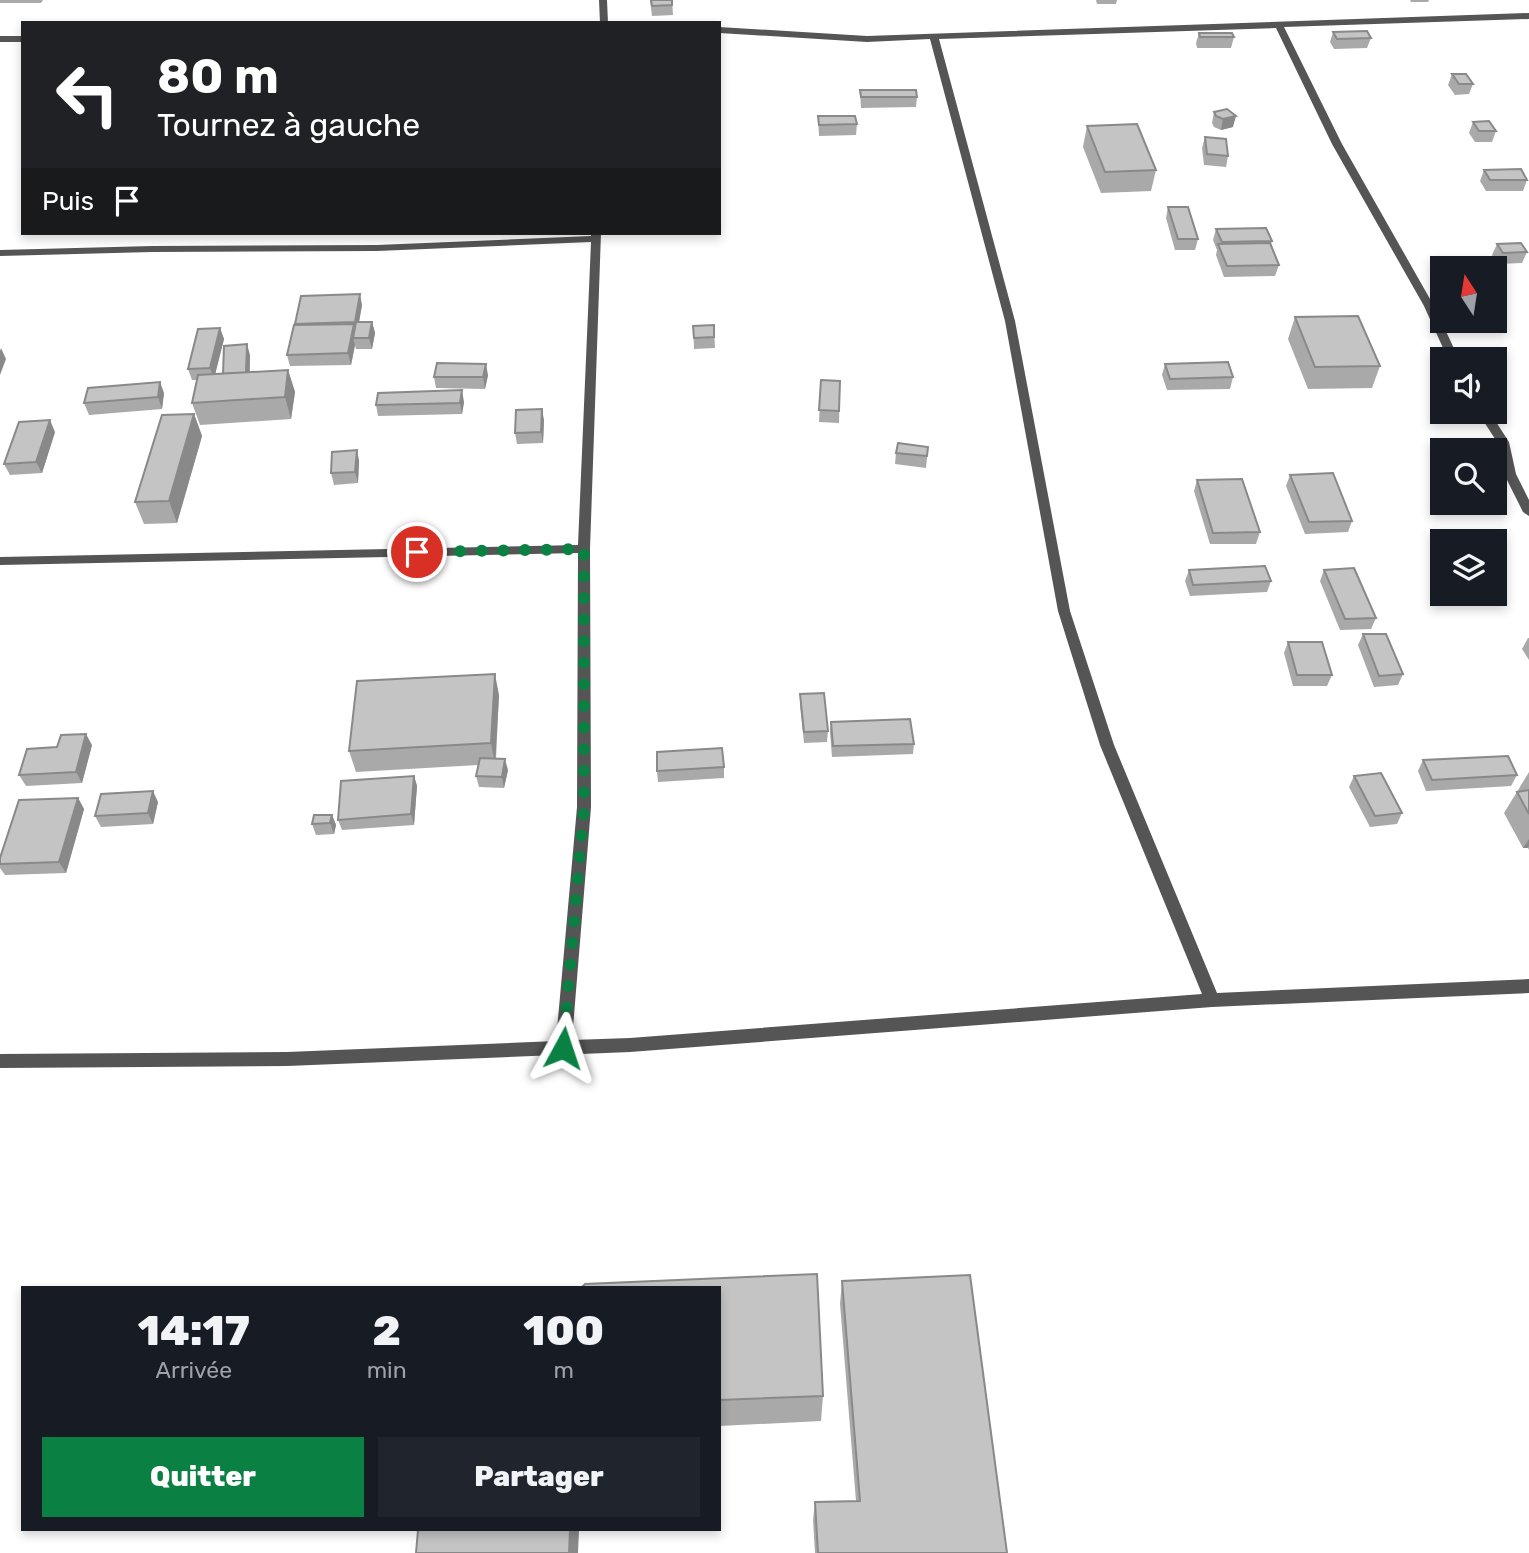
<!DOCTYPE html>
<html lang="fr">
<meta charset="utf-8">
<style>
:root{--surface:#171b24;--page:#20242c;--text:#f1f3f6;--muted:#9ea1a6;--accent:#0b8043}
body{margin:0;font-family:Rubik,sans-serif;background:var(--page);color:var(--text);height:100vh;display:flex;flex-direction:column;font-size:26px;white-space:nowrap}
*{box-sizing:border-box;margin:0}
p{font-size:23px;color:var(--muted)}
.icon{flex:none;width:38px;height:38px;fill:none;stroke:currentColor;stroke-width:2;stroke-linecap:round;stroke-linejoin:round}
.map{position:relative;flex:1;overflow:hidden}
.sheet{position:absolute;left:21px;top:1286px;width:700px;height:245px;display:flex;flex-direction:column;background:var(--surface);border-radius:0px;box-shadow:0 4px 10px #0003}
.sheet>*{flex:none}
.banner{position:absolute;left:21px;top:21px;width:700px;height:214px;border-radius:0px;box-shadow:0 4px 10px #0003;background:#202124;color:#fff;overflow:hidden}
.needle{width:46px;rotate:348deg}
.tools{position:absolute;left:1430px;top:256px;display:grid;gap:14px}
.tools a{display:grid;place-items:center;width:77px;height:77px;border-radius:0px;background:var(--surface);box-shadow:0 4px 10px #0003;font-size:35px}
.pin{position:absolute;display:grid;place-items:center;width:60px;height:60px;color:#fff;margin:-30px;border:4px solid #fff;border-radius:50%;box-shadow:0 2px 7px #0007}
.me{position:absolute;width:77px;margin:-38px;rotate:5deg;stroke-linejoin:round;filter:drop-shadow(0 0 5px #0008)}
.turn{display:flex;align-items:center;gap:24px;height:147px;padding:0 21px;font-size:32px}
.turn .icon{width:91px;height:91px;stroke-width:2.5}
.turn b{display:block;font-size:49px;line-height:60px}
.then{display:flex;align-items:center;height:66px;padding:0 21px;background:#0003;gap:14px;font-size:26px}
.eta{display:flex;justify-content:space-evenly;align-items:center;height:119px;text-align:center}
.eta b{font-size:42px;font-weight:800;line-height:49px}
.action{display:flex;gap:14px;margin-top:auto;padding:14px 21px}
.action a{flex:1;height:80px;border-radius:0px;background:var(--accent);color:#fff;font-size:28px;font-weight:800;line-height:80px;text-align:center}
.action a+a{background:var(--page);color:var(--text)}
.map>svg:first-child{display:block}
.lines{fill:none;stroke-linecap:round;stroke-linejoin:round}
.street{fill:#555;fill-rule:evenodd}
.wall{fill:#a9a9a9}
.shaded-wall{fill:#898989}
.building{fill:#c4c4c4;stroke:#898989;stroke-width:2}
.route{stroke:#0b8043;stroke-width:12;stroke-dasharray:0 21.6}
</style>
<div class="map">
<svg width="1529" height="1553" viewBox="0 0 1529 1553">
<rect width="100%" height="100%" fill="#fff"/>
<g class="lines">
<g class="street">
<polygon points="599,0 607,0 608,23 600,23"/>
<polygon points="1529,13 1529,19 1284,27 1342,144 1434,306 1459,359 1448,359 1424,306 1332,144 1276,28 939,39 1015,321 1070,611 1114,745 1217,993 1529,979 1529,993 1212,1007 630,1052 287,1066 0,1068 0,1054 287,1052 556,1041 577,807 578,553 0,565 0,557 578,545 591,242 377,251 152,252 0,256 0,250 152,246 377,245 591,236 591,233 601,233 590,549 591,807 572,1040 630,1038 1202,994 1100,745 1058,611 1005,321 930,39 867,42 719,33 719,27 867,36"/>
<rect x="0" y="36" width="23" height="6"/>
<polygon points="1477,411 1489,411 1509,442 1516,474 1529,500 1529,516 1523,512 1504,474 1497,442"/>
</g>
</g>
<g class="wall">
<polygon points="0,0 43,0 41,3 0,3"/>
<polygon points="650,0 672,0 673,15 652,16"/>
<polygon points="1096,0 1117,0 1116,4 1097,4"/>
<polygon points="1410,0 1429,0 1428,2 1411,2"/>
<polygon points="1333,32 1371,38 1367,48 1334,49 1330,42"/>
<polygon points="1199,33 1234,37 1231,48 1197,48 1196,43"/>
<polygon points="1452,74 1473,84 1469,94 1455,95 1448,85"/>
<polygon points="860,90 917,97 916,107 861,108"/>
<polygon points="1214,112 1233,127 1221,130 1214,127 1212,123"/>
<polygon points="818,116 857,124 856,135 819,136"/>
<polygon points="1473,122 1496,131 1492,142 1475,142 1469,133"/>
<polygon points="1087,126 1156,170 1151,191 1101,193 1083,147"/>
<polygon points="1205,137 1228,156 1226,167 1204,165 1202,148"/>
<polygon points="1484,170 1527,180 1523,191 1486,191 1480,181"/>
<polygon points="1168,207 1198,239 1195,250 1175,250 1166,218"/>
<polygon points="1216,229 1272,241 1271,244 1279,265 1275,276 1224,277 1216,255 1217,250 1213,240"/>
<polygon points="1497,244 1527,252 1522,263 1498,264 1492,255"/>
<polygon points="362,305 359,322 372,322 375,333 372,349 356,349 355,345 351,365 290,366 287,355 295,324"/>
<polygon points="1295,317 1380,366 1372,388 1308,389 1288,339"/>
<polygon points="714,325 715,348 694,349 693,326"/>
<polygon points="220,328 224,339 215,374 223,374 250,355 250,372 288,370 295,392 291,419 200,425 192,403 197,380 192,380 188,369"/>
<polygon points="1165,364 1233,377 1230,389 1167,390 1162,375"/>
<polygon points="488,375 485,389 436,388 434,377"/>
<polygon points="821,380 840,381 839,423 819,422"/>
<polygon points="164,393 162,409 89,415 84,403"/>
<polygon points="464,402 462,414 378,416 376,405"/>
<polygon points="194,414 202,436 177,523 144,524 135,502"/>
<polygon points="544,420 543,443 517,444 515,433"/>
<polygon points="55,432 42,473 10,475 4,464"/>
<polygon points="928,447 926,468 895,464 896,453"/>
<polygon points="357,450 359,461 358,483 334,485 331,473"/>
<polygon points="1290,475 1352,521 1348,532 1305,534 1286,486"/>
<polygon points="1197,480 1260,532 1256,544 1210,544 1194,491"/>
<polygon points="1189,570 1271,581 1267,592 1190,596 1185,581"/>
<polygon points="1324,570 1376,618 1371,629 1340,630 1320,581"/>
<polygon points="1363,634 1403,674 1398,685 1374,687 1358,645"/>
<polygon points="1528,638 1529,638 1529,660 1522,649"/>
<polygon points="1288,642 1332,675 1327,686 1293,686 1284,653"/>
<polygon points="800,694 828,731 827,742 804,743 800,705"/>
<polygon points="499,695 496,759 508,770 504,788 479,787 476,776 478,765 356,772 349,751"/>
<polygon points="831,722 914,744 913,754 832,757 830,732"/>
<polygon points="92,745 82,783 26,786 19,775"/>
<polygon points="1423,760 1517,775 1511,786 1426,791 1418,771"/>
<polygon points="724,767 724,778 658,782 657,771"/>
<polygon points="1529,772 1529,850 1528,848 1523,848 1504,813"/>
<polygon points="414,776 417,786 414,825 342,830 338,820"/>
<polygon points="1354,776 1402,813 1397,824 1370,827 1349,787"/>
<polygon points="78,798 84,809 66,873 5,875 0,868 0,858"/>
<polygon points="158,802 153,824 101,827 95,816"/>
<polygon points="332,815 336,825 334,834 316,835 312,824"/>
<polygon points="842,1281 1007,1553 815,1553 813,1520 815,1502 856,1501 840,1304"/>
<polygon points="719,1288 823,1396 821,1421 719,1426"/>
</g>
<g class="shaded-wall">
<polygon points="1236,116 1233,127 1221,130 1223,119"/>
<polygon points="360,294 362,305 357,333 355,322"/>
<polygon points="372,322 375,333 372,349 369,338"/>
<polygon points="354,324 357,335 353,338 355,345 351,365 348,353"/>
<polygon points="220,328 224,339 214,379 210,368"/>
<polygon points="247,344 250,355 249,385 246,374"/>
<polygon points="1,348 6,359 0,375 0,351"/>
<polygon points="486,364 488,375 485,389 483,377"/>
<polygon points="288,370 295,392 291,419 285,397"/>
<polygon points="160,382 164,393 162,409 158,397"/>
<polygon points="462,390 464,402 462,414 460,403"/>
<polygon points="542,409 544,420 543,443 541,432"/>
<polygon points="194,414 202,436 177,523 169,501"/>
<polygon points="50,420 55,432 42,473 36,462"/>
<polygon points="357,450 359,461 358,483 355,472"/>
<polygon points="495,674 499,695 495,764 491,743"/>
<polygon points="86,734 92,745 82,783 76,772"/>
<polygon points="505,759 508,770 504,788 502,777"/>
<polygon points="414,776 417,786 414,825 411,814"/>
<polygon points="153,791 158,802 153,824 148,813"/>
<polygon points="78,798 84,809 66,873 59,862"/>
<polygon points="332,815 336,825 334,834 330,823"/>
<polygon points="1529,839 1529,846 1528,848 1523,848"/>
<polygon points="570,1530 579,1530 578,1553 569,1553"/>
</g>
<g class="building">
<polygon points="651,0 672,0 672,5 652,6"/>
<polygon points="1367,31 1371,38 1337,39 1333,32"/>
<polygon points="1199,33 1232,33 1234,37 1200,37"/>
<polygon points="1452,74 1466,74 1473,84 1459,84"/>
<polygon points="860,90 916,90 917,97 861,97"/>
<polygon points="1227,109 1236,116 1223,119 1216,116 1214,112"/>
<polygon points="818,116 855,116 857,124 819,125"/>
<polygon points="1489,121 1496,131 1479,131 1473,122"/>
<polygon points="1137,124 1156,170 1105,172 1087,126"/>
<polygon points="1205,137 1226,139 1228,156 1207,154"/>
<polygon points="1521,169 1527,180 1490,180 1484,170"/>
<polygon points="1168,207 1188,207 1198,239 1178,239"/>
<polygon points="1266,228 1272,241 1222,242 1216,229"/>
<polygon points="1270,243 1279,265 1227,266 1218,244"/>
<polygon points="1521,243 1527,252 1503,253 1497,244"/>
<polygon points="360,294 355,322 295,324 301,296"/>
<polygon points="1358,316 1380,366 1315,367 1295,317"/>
<polygon points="356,322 372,322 369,338 353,338"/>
<polygon points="354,324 348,353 287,355 294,325"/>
<polygon points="714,325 714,337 694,338 693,326"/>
<polygon points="220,328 210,368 188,369 198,329"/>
<polygon points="247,344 246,373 223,374 224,346"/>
<polygon points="1228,362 1233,377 1170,379 1165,364"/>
<polygon points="437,363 486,364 483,377 434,377"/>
<polygon points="288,370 285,397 192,403 198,375"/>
<polygon points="821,380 840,381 839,411 819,410"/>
<polygon points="160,382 158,397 84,403 88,388"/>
<polygon points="462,390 460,403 376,405 378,393"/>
<polygon points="542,409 541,432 515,433 516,410"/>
<polygon points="194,414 169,501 135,502 162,415"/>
<polygon points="50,420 36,462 4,464 19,422"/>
<polygon points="898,443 928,447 927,456 896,453"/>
<polygon points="357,450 355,472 331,473 332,452"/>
<polygon points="1333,473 1352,521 1309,522 1290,475"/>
<polygon points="1242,479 1260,532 1213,533 1197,480"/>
<polygon points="1265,566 1271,581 1193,585 1189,570"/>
<polygon points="1354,568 1376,618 1345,619 1324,570"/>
<polygon points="1363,634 1386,634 1403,674 1379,676"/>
<polygon points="1288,642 1322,642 1332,675 1297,675"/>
<polygon points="495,674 491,743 349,751 357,681"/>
<polygon points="824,693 828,731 804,732 800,694"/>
<polygon points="910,719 914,744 833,746 831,722"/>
<polygon points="86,734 76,772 19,775 27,749 57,747 61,735"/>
<polygon points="722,748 724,767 657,771 657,752"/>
<polygon points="1508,756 1517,775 1432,780 1423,760"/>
<polygon points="480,758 505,759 502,777 476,776"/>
<polygon points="1381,773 1402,813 1375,816 1354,776"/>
<polygon points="414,776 411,814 338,820 341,781"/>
<polygon points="1529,790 1529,814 1517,792"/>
<polygon points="153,791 148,813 95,816 101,794"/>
<polygon points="78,798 59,862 0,864 0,858 19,800"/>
<polygon points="314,815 332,815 330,823 312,824"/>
<polygon points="817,1274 823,1396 719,1400 719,1288 581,1288 585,1284"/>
<polygon points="970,1275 1007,1553 818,1553 815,1502 860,1501 842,1281"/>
<polygon points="418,1530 570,1530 569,1553 416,1553"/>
</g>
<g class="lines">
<polyline class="route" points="417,552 584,549 584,807 563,1048"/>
</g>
</svg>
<div class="tools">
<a><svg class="needle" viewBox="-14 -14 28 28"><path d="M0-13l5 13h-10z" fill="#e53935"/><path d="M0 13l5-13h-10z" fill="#9ea1a6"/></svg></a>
<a><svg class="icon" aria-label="sound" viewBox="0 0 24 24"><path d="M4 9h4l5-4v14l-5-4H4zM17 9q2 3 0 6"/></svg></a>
<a><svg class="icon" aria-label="search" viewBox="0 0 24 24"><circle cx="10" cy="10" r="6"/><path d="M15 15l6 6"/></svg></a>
<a><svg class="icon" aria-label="layers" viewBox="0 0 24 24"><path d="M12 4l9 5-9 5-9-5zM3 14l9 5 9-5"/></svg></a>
</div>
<div class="pin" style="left:417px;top:552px;background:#d93025"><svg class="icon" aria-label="arrive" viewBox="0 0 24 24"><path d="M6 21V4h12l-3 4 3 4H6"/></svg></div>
<svg class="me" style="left:563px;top:1048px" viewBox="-20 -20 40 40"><path d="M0-17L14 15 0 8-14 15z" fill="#0b8043" stroke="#fff" stroke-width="4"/></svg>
<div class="banner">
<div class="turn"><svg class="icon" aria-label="left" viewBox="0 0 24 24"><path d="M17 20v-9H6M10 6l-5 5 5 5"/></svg><div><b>80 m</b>Tournez à gauche</div></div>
<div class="then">Puis<svg class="icon" aria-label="arrive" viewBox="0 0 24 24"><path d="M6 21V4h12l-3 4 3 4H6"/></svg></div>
</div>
<section class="sheet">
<div class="eta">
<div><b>14:17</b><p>Arrivée</p></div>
<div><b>2</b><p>min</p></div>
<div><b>100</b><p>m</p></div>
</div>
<div class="action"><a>Quitter</a><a>Partager</a></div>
</section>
</div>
